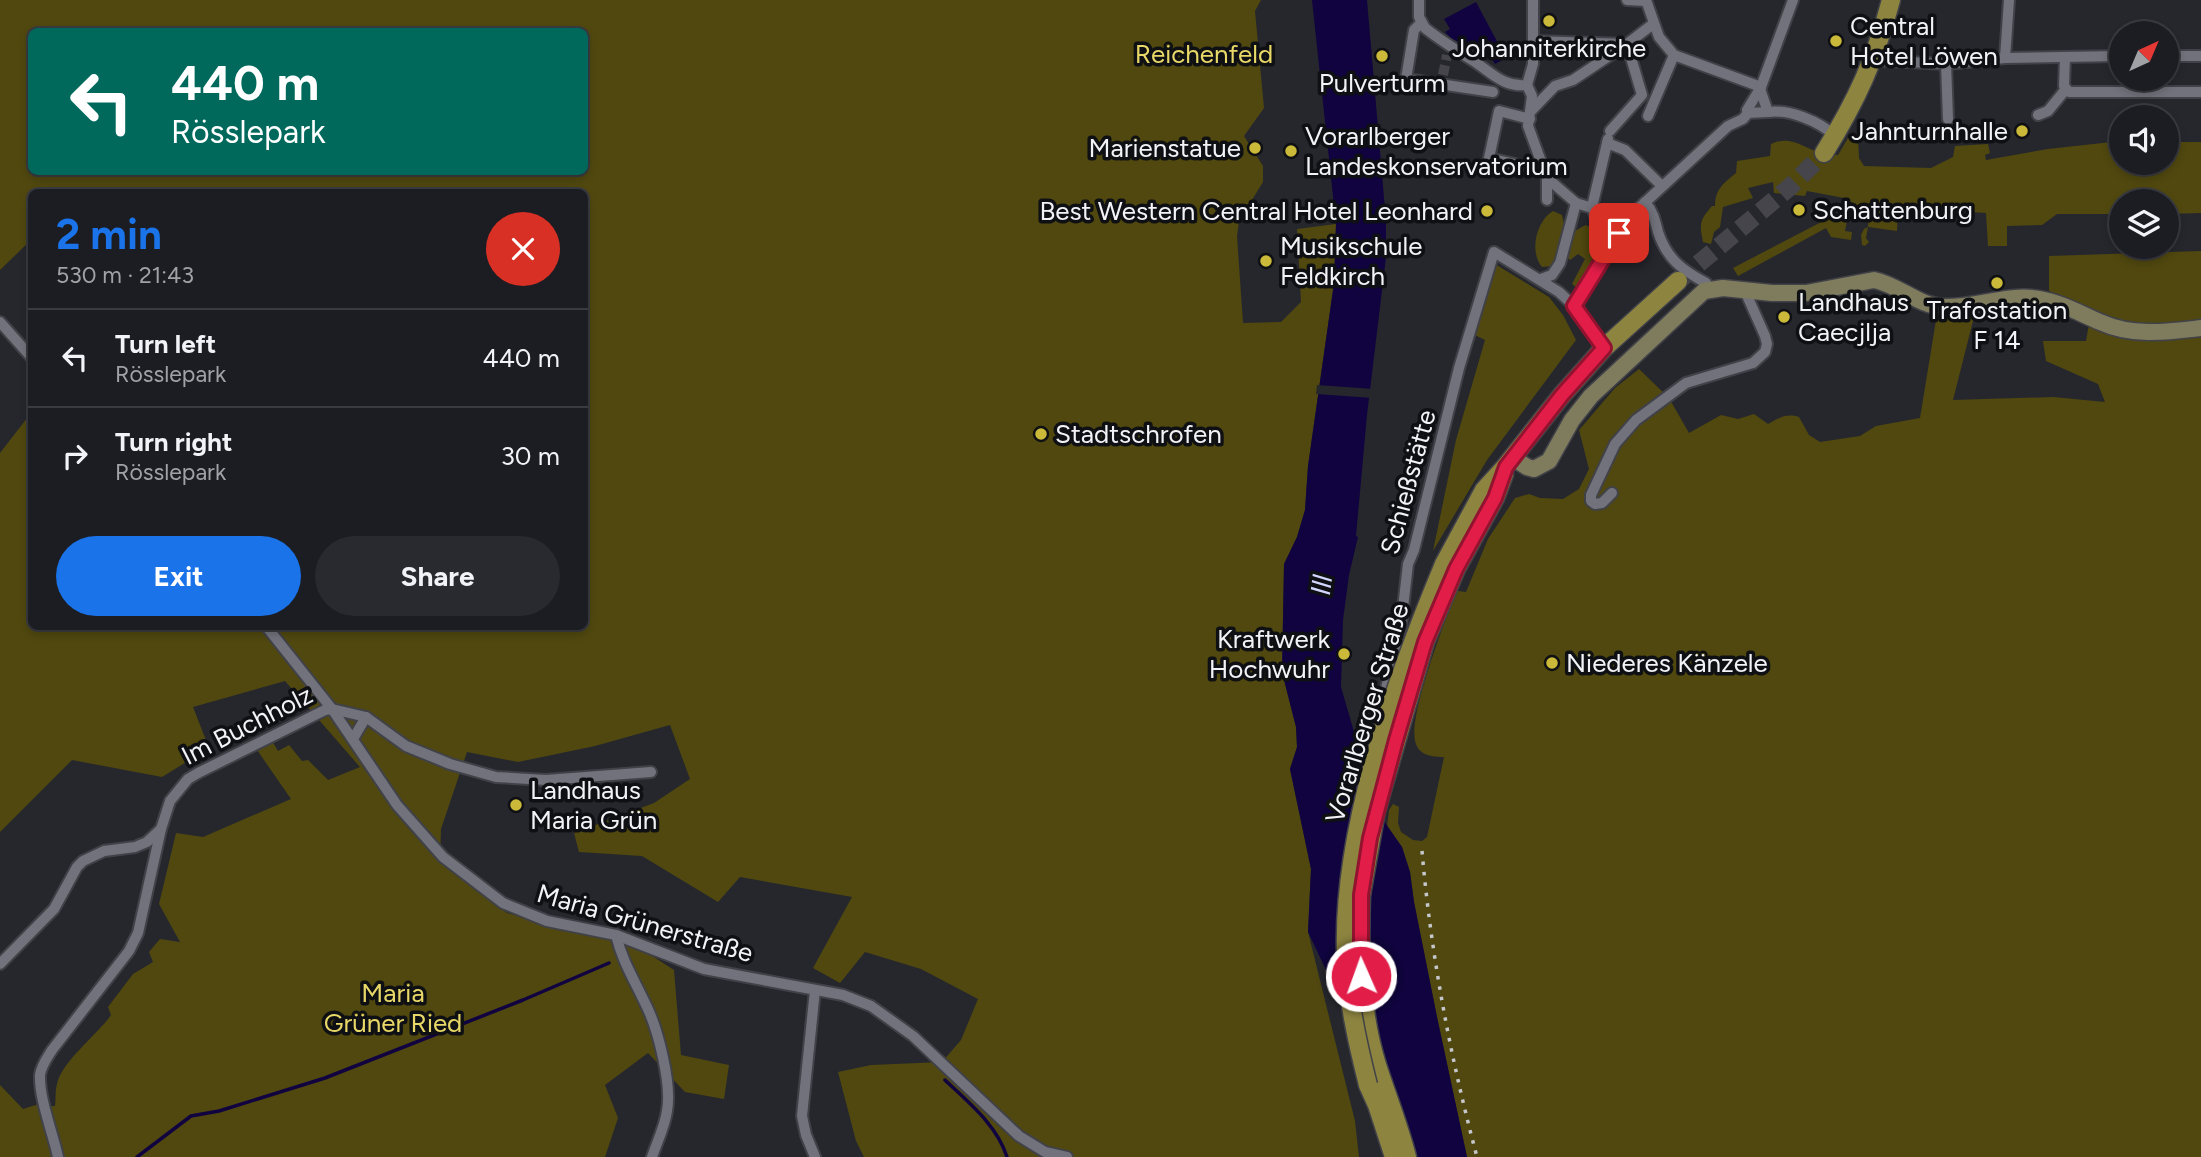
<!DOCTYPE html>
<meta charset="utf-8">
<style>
:root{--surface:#1c1d22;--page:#292a2f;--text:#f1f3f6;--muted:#a0a2a5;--line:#3a3b40;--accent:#1a73e8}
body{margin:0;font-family:Figtree,sans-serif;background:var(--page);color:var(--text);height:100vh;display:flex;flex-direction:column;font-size:26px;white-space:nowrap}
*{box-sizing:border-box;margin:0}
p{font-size:23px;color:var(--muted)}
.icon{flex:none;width:38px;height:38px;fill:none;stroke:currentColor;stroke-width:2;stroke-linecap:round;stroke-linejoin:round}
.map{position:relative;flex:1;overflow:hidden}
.details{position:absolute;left:28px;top:189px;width:560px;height:441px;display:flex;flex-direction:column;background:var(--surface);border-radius:10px;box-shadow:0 4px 10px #0003,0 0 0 2px var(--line)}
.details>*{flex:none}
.top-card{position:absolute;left:28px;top:28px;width:560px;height:147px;border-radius:10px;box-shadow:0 4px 10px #0003,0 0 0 2px var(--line);background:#00695c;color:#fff;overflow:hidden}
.needle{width:46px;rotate:44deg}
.buttons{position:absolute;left:2109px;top:21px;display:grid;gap:14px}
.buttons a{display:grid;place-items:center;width:70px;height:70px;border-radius:50%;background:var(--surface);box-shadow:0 4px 10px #0003,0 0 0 2px var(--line);font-size:35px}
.pin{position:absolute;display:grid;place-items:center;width:60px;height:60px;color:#fff;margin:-30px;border-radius:14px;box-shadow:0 4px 10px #0006}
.me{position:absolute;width:77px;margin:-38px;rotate:358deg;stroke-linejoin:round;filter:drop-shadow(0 0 5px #0008)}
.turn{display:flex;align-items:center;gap:24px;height:147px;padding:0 28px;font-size:32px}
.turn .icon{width:91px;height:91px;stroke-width:2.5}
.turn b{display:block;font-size:49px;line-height:60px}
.round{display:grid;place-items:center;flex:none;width:74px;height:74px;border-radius:37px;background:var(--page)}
.headline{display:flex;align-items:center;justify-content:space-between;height:119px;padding:0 28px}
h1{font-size:42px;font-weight:700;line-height:52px;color:var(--accent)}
.primary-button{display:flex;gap:14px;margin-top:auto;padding:14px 28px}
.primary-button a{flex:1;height:80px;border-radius:42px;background:var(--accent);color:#fff;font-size:28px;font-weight:700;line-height:80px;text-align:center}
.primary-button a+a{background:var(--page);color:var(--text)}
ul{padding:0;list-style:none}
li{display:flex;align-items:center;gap:21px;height:98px;padding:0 28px;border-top:2px solid var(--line)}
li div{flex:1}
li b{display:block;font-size:26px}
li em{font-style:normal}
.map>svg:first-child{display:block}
.green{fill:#50480f;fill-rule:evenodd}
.water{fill:#10033f}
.pier{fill:#26272d}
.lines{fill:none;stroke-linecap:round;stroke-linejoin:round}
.stream{stroke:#10033f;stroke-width:3.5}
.street-tunnel{stroke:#45454b;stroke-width:10;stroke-dasharray:10 5;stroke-linecap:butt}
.primary-tunnel{stroke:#45454b;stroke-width:18;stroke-dasharray:18 9;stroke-linecap:butt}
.street-casing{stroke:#414148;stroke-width:14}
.secondary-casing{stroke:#414148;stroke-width:19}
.primary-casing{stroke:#414148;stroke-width:21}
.street{stroke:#71727b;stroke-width:10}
.secondary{stroke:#7f7b5d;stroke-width:16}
.primary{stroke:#8d8440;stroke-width:18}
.rail{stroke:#c6c7cc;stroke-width:3.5;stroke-dasharray:3.5 7;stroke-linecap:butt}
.primary-bridge-casing{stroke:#414148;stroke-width:21;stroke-linecap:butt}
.primary-bridge{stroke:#8d8440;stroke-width:18}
.route-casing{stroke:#92132f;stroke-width:18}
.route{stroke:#e11d48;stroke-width:12}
.poi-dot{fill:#cbba39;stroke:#0f1013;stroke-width:2.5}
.labels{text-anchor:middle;stroke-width:7;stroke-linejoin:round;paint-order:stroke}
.poi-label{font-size:26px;fill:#f2f2f7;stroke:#0f1013;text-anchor:start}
.park-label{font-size:26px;fill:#e8d867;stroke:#0f1013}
.street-label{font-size:26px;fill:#f2f2f7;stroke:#0f1013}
.water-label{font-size:28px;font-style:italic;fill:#d3d7fe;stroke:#0f1013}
</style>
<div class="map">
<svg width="2201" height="1157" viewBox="0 0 2201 1157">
<rect width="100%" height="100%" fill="#26272d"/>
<g class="green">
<path d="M0,0H1261L1255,11L1264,108L1244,136L1263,166V182L1239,221L1237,236L1243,323L1281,322L1301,302L1297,229L1336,224L1334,283L1308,466L1305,510L1297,537L1284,564L1282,672L1296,727L1297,747L1290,769L1311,869L1308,932L1355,1121L1359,1157H864L856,1141L838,1072L871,1065L942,1062L961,1040L978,999L921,969L865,952L840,983L813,968L852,897L740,877L718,902L642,856L579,852L574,833L654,803L690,779L670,725L595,746L518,762L467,752L441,829L440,863L507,913L594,935L643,950L674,970L681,1055L729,1065L724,1099L685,1092L648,1053L605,1085L618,1118L605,1157H0V1085L23,1109L39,1104L43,1107L55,1106C56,1099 55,1091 57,1084C62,1061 98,1034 111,1015L108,1007L133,974L153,962L149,952L160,939L180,942L159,904L176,833L203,837L291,799L255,747L272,741L278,751L289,745L302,761L308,760L328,780L360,767L285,681L193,707L209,748L162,777L72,760L0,832V453L31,413L32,626H584V192H32L31,240L0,270ZM32,32H584V172H32Z"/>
<path d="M1848,138H1858L1859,158L1864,166L1931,168L1953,157L1955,146L1988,144L1990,153L1985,155L1986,160L2048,149L2121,141V163H2166L2167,142H2201V213L2167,214L2166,201H2121V214H2057L2042,225L2007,226V246H1988L1986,213L1898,207L1897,231L1868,227L1866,238L1869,242L1865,246L1862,245L1861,235L1864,229L1868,227L1869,215L1863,210L1844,219L1847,221L1845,231L1852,232L1851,240L1831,237L1826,228L1738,276L1733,268L1827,219V214L1833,216L1855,204L1844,198L1807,191L1805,196L1774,193L1773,182L1748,188L1753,198L1723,207L1720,227L1714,232L1711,244L1703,242C1699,223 1700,220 1712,206H1715C1715,189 1724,183 1736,173L1737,161L1770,156L1771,144C1788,136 1799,144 1815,151C1822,154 1831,154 1838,155Z"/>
<path d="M1553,211L1562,215L1564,224L1553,266L1542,267C1529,252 1536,221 1553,211Z"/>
<path d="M1586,225C1615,239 1587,268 1576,287L1572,284L1585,259L1578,254L1570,260L1567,257C1569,238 1567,234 1586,225Z"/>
<polygon points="2201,251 2201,320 2151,326 2119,321 2049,291 2049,256"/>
<polygon points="1495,264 1549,297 1563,315 1576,340 1487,460 1433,551 1456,440 1485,340 1473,334"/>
<path d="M1937,314L1974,317L1953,400L2053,397L2105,402L2098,384L2046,361L2043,341H2086L2089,324L2201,332V1157H1467L1437,1017L1414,902L1410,872L1402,847L1387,827L1389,810L1393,804L1399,807L1398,823L1401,832L1413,840L1422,841L1427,837L1444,757C1434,757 1420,756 1416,744C1406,720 1445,623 1454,596L1458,591L1466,592L1488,539L1515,498L1529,494L1540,498L1563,499L1579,489L1589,469L1579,430L1615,388L1639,369L1669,398L1689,433L1721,415L1738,419L1754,414L1768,424C1779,418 1786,413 1799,417L1809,435L1820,442L1860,436L1876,426L1920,418Z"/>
</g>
<g class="water">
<polygon points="1312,0 1367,0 1386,221 1386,257 1367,415 1356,536 1358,537 1349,575 1343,620 1341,687 1361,756 1384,821 1402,847 1410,872 1414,902 1437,1017 1467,1157 1398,1157 1335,989 1308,932 1311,869 1290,769 1297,747 1296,727 1282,672 1284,564 1297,537 1305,510 1308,466 1334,283 1336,224"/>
<path d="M1476,2L1506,58L1495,64C1481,39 1459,50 1445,32L1450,29L1444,19Z"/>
</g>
<polygon class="pier" points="1317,385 1374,389 1373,398 1316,394"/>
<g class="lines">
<g class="stream">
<path d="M945,1080C969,1103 997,1125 1007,1157"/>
<polyline points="137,1157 191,1116 219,1111 325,1078 523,1000 609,963"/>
</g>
<polyline class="street-tunnel" points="1443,75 1447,55"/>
<polyline class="primary-tunnel" points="1678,281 1791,186 1824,153"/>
<defs>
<g id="street">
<path d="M1419,0V17L1425,28C1440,40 1456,50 1472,60C1490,71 1503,88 1527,85L1533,64V0"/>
<polyline points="1627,0 1646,1"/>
<polyline points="1646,0 1659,37 1674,55 1761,87"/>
<polyline points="1421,23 1414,30 1406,79 1493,92"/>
<polyline points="1533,41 1627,44 1653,24"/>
<polyline points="2166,56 2201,56"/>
<polyline points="2065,57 2064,86 2069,92 2201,92"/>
<polyline points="2005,58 2009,0"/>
<polyline points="1873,60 1946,64 2005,58 2121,56"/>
<polyline points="1946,64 1948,119"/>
<polyline points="1527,85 1532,96 1528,126 1547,178 1547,200"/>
<polyline points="1531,111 1555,86 1573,80 1627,44 1642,95 1610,131"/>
<path d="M1768,112C1789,109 1819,121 1835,136"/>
<polyline points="1748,113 1768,112 1760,89"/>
<polyline points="2038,115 2048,111 2066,89"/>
<polyline points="1648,116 1674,55"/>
<polyline points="1530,119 1499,111 1489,158 1545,171"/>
<polyline points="1607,143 1625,150 1662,186"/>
<polyline points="1547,178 1576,203 1627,219"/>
<path d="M1645,202C1653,211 1655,220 1658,232C1667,259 1682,270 1706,283"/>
<polyline points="1601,231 1592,207 1608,139"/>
<polyline points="1541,279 1552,275 1560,263 1576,203"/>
<polyline points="1574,306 1627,219 1728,126 1743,119 1748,113 1747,110 1761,87 1793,0"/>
<polyline points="0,322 32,358"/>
<polyline points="1612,493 1602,503 1595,504 1591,501 1591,495 1615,444 1636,420 1686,383 1753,363 1765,352 1767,344 1765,336 1745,291"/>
<polyline points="332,709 397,805 443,857 503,903 547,921 616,935 704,969 843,995 871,1006 913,1036 1019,1136 1045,1152 1067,1157"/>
<polyline points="332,709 366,717 406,746 450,764 496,777 546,780 651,772"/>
<polyline points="1385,709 1384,697 1401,625 1408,564 1414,550 1459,368 1494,252 1559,292 1574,306 1604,348"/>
<polyline points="353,739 366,717"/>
<path d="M616,935C622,961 635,981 646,1005C658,1029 672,1084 667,1111C665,1126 657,1142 652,1157"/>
<polyline points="0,964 54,909 77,867 83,861 104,851 135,847 147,842 161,829"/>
<polyline points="815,990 802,1116 806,1135 815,1157"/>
<path d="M58,1157C53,1133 39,1099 40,1075C41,1066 47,1058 52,1050L129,951L138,933L161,829L170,801L188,779L198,773L325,710L332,709L266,626"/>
</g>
<path id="secondary" d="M1512,457L1527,467L1534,469L1549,461L1572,420L1591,396L1704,291L1723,288L1772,293H1806L1874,280C1899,285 1918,306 1944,307C1976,308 2008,293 2040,299C2062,303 2081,314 2100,322C2133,337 2167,332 2201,328"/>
<g id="primary">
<path d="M1824,153C1857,100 1875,60 1891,0"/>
<polyline points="1444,564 1484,490 1505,467 1562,395 1604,348 1678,281"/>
<polyline points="1425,642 1456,569 1495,498 1504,474"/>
<path d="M1361,895C1359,953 1360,1010 1377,1065C1387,1096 1399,1126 1407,1157"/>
<polyline points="1368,1085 1377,1105 1394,1157"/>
</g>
</defs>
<use href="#street" class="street-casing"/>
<use href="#secondary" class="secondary-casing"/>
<use href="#primary" class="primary-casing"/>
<use href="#street" class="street"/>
<use href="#secondary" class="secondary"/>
<use href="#primary" class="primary"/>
<path class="rail" d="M1422,851C1431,955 1450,1056 1477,1157"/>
<defs>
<g id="primary-bridge">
<polyline points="1361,895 1376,811 1425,642"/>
<path d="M1368,1085C1357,1042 1347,997 1346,954C1342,829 1396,679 1444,564"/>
</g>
</defs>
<use href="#primary-bridge" class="primary-bridge-casing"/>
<use href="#primary-bridge" class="primary-bridge"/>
</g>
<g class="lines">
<defs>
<polyline id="route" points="1361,976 1361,895 1370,838 1396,740 1425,642 1456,569 1495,498 1506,467 1562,395 1604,348 1574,306 1619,233"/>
</defs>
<use href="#route" class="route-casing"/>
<use href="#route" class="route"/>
</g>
<g class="poi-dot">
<circle cx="1549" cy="21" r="7"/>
<circle cx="1836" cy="41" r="7"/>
<circle cx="1382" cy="56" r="7"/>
<circle cx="2022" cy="131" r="7"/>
<circle cx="1255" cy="148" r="7"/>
<circle cx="1291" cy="151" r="7"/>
<circle cx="1799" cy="210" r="7"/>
<circle cx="1487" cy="211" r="7"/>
<circle cx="1266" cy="261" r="7"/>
<circle cx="1997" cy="283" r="7"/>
<circle cx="1784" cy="317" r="7"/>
<circle cx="1041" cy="434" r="7"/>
<circle cx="1344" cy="654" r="7"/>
<circle cx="1552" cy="663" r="7"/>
<circle cx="516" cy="805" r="7"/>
</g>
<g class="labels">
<g class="poi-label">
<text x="1850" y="35">Central<tspan x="1850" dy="30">Hotel Löwen</tspan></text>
<text x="1549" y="57" text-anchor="middle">Johanniterkirche</text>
<text x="1382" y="92" text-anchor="middle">Pulverturm</text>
<text x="2008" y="140" text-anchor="end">Jahnturnhalle</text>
<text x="1305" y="145">Vorarlberger<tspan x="1305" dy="30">Landeskonservatorium</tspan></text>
<text x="1241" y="157" text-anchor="end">Marienstatue</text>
<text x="1813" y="219">Schattenburg</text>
<text x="1473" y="220" text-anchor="end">Best Western Central Hotel Leonhard</text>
<text x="1280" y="255">Musikschule<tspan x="1280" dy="30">Feldkirch</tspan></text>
<text x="1798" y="311">Landhaus<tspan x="1798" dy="30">Caecjlja</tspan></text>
<text x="1997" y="319" text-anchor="middle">Trafostation<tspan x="1997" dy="30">F 14</tspan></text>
<text x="1055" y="443">Stadtschrofen</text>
<text x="1330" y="648" text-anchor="end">Kraftwerk<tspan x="1330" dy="30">Hochwuhr</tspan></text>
<text x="1566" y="672">Niederes Känzele</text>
<text x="530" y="799">Landhaus<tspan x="530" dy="30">Maria Grün</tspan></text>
</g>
<g class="park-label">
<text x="1204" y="63">Reichenfeld</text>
<text x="393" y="1002">Maria<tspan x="393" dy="30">Grüner Ried</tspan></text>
</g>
<g class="street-label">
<text transform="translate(1408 482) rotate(-75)" y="9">Schießstätte</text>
<text transform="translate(1367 713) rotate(-73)" y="9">Vorarlberger Straße</text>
<text transform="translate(247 725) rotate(-27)" y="9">Im Buchholz</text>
<text transform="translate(645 923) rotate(16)" y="9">Maria Grünerstraße</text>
</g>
<g class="water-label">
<text transform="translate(1321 585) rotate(-83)" y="10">Ill</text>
</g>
</g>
</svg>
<div class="buttons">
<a><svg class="needle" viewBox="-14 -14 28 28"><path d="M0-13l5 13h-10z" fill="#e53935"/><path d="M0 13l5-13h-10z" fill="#a0a2a5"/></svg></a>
<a><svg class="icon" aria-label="sound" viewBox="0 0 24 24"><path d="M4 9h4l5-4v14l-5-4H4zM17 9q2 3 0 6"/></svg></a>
<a><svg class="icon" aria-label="layers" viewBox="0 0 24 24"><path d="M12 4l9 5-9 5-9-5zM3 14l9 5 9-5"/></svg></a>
</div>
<div class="pin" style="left:1619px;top:233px;background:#d93025"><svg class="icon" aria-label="arrive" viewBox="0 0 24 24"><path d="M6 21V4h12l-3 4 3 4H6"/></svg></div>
<svg class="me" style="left:1361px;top:976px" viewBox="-20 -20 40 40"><circle r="17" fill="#e11d48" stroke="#fff" stroke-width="3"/><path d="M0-11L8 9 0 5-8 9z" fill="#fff"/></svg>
<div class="top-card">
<div class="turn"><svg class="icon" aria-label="left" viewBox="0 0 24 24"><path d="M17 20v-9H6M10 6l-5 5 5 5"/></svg><div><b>440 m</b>Rösslepark</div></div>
</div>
<section class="details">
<div class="headline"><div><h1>2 min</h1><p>530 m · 21:43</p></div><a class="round" style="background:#d93025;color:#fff"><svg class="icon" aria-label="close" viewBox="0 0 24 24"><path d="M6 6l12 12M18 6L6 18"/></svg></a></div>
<ul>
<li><svg class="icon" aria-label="left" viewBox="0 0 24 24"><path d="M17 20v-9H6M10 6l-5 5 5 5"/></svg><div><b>Turn left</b><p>Rösslepark</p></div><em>440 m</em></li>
<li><svg class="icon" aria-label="right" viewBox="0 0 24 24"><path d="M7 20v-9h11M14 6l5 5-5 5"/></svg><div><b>Turn right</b><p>Rösslepark</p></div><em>30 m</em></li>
</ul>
<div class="primary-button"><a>Exit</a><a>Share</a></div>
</section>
</div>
